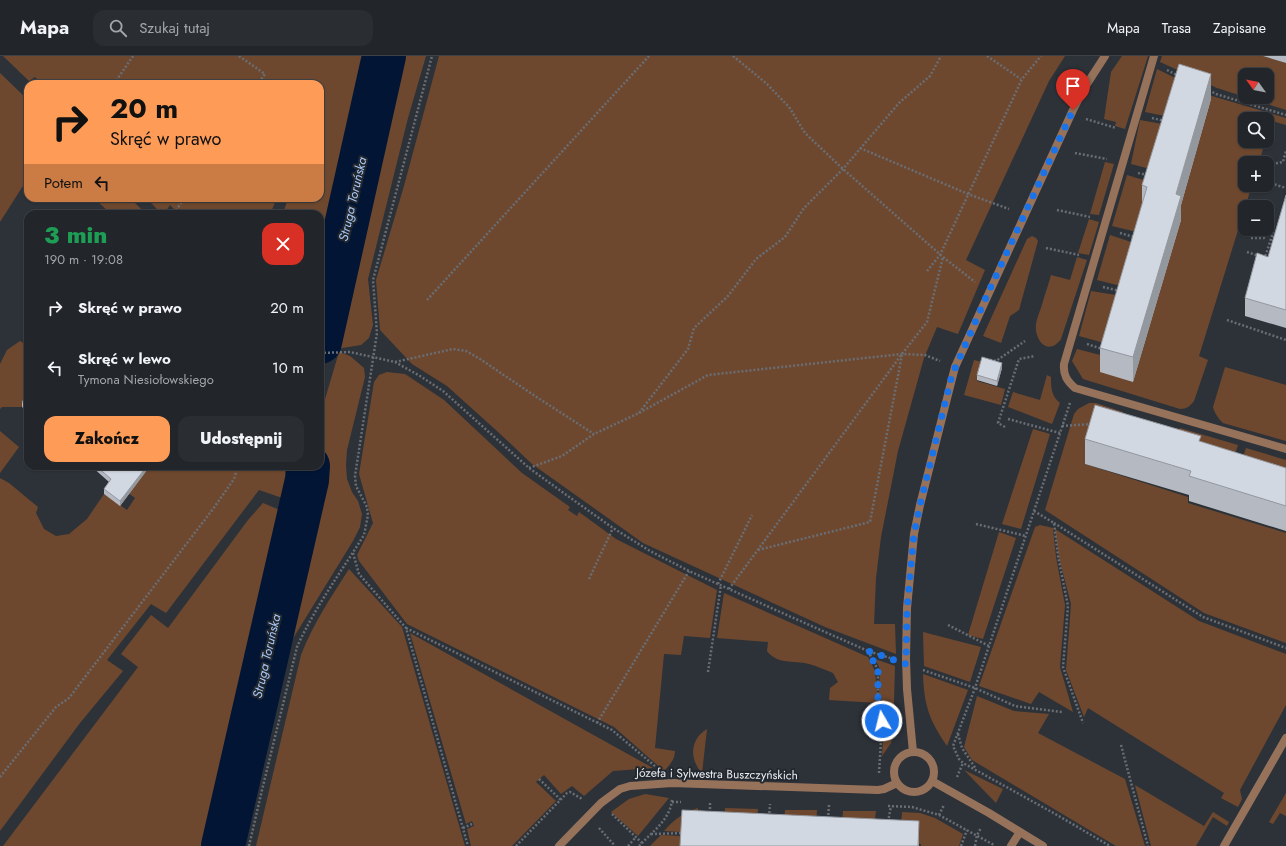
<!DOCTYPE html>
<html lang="pl">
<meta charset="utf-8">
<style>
:root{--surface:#22262b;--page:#2a2e33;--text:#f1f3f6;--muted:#a2a5a9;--line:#3f4347;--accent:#fe9c57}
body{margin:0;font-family:Jost,sans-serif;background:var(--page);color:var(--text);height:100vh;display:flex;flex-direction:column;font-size:15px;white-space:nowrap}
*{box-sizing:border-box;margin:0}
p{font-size:13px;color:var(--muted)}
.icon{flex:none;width:22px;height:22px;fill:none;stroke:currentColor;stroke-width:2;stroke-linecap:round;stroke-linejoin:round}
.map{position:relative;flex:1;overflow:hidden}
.drawer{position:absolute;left:24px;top:154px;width:300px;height:260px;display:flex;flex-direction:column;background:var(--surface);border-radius:12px;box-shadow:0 1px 3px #0004,0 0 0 1px var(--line)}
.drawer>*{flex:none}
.hud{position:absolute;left:24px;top:24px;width:300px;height:122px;border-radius:12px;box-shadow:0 1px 3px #0004,0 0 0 1px var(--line);background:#fe9c57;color:#111;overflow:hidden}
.needle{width:26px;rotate:303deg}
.buttons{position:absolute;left:1238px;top:12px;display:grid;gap:8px}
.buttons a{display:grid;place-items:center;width:36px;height:36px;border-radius:8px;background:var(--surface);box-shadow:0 1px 3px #0004,0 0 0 1px var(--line);font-size:20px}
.pin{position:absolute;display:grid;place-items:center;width:34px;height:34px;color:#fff;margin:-41px -17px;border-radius:50% 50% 50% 0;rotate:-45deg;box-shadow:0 0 4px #0007}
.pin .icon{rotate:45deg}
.me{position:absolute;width:44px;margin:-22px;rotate:352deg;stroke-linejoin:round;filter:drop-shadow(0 0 3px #0008)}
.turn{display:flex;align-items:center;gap:14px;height:84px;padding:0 20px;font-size:18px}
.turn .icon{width:52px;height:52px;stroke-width:2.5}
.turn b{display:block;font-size:28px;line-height:34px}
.then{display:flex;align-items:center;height:38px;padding:0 20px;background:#0003;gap:8px;font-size:15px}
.round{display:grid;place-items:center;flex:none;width:42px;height:42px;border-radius:12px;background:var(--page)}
.summary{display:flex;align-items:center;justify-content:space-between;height:68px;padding:0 20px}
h1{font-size:24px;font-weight:800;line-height:30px;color:#1e9e55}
.button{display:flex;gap:8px;margin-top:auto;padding:8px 20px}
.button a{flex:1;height:46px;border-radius:12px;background:var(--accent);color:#111;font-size:16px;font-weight:800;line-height:46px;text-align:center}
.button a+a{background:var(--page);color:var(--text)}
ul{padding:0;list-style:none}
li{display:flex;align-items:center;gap:12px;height:60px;padding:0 20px}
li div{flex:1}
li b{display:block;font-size:15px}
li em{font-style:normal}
header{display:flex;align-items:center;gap:24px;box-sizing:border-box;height:56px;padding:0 20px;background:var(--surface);border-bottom:1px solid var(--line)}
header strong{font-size:19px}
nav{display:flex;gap:22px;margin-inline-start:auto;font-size:14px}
.search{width:280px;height:36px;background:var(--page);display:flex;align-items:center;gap:10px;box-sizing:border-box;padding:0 14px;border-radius:12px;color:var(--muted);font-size:15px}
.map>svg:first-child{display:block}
.green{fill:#6e482e;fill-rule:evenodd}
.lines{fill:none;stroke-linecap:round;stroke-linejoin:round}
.river{stroke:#021534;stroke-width:44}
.path{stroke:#696d74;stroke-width:2.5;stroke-dasharray:2 2;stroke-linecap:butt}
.minor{stroke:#97725b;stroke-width:8}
.wall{fill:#b5bac2}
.shaded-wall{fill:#93979e}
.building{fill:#d2d8e2;stroke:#93979e}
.route{stroke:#1a73e8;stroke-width:7;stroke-dasharray:0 12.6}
.labels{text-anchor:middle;stroke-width:4;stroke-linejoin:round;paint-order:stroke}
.street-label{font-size:12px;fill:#ebeef3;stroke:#23282f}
.water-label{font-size:13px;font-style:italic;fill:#a9c9fa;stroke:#23282f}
</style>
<header>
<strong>Mapa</strong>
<div class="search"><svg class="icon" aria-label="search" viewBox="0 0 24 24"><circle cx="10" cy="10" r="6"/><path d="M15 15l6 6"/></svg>Szukaj tutaj</div>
<nav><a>Mapa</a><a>Trasa</a><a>Zapisane</a></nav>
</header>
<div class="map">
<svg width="1286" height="790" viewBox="0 0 1286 790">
<rect width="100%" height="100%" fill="#2d3239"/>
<g class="green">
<polygon points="3,0 379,0 329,229 320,264 320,158 283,158 288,142 320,142 320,28 42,28 35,21 29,25"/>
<polygon points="393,0 426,0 408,62 368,223 373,269 369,282 361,289 330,294 325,284"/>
<polygon points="439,0 1065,0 1049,25 966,204 985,214 958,278 937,271 924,302 898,395 881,481 876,522 874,568 895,568 896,598 825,571 643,487 532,408 497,375 447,330 412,308 380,274 376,224 404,130"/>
<polygon points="1122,0 1148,0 1125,73 1115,70 1116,66 1104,63 1111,16"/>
<path d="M1162,0H1263L1286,7V54L1217,32L1160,6ZM1245,19H1267V41H1245Z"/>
<path d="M1157,13L1212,40L1286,62V69L1272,65L1267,80V63H1245V85H1265L1259,107H1245V129H1252L1199,300L1208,304L1194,345C1190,350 1187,353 1180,353L1083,323L1072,305L1077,293L1104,300L1133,326L1180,164L1170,61L1145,56Z"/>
<polygon points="0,17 28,44 28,122 0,166"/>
<polygon points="1140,64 1168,69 1154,114 1131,108"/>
<polygon points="1105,106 1114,108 1099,159 1090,158"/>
<polygon points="1127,119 1150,126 1141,177 1112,170"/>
<polygon points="94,142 130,142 146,158 111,158"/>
<polygon points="146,142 277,142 270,158 179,158 170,149 164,158 162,158"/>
<polygon points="1089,163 1099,166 1089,199 1078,197"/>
<polygon points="1110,179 1137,188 1125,231 1097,224"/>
<polygon points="1032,180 1036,182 1038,185 1019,254 1010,260 1001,287 983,280 1027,183"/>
<path d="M1077,201L1087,204L1061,283C1048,301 1034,284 1036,268C1037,262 1039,257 1041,252C1044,241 1048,230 1051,219L1070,224Z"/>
<polygon points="1091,235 1122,240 1108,288 1079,280"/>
<polygon points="20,285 28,290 28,343 21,351 2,351 0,353 0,308 7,294"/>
<polygon points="339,296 350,300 364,312 365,321 347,394 346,409 347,423 352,436 358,445 362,458 360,471 353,485 292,584 245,790 227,790 312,430 314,410 320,410 320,360"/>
<polygon points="974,304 982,306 977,325 1005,333 1001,349 964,339"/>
<path d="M1225,311L1286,329V385L1223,367C1218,362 1215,358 1213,351Z"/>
<path d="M387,316L405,318L444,344L522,417L570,451L568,454L577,460L579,456L616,483L717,534L710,582L684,580L681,599L664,598L655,692L675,695C675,703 670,709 664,715L614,671L407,568L359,505L357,499L373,467L359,418L374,326L379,319Z"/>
<path d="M1047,319L1051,321C1051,331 1051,340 1060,347L1052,368L1008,351L1013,336L1040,344Z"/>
<polygon points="1089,347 1096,347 1123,356 1115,378 1085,408 1188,441 1188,447 1286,477 1286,587 1204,557 1045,454 1074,358 1078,353"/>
<polygon points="1180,372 1238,389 1229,417 1173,395"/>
<polygon points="1033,373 1050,378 1021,473 1002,468"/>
<polygon points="0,375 19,391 0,417"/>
<polygon points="1246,392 1286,404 1286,435 1237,419"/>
<polygon points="150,410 304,410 303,426 294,446 259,434 166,557 151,548 107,604 123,615 80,667 0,775 0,422 9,427 38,451 36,457 44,473 56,480 69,478 87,463 104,438 127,454 135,442 113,426 134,431"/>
<polygon points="263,447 294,460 283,499 211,790 3,790 138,611 121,598 151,559 168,572 248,464"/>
<polygon points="1040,469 1053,472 1056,501 1065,549 1060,611 1073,656 1039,636 1031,648 979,630 1035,471"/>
<polygon points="1055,473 1199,565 1286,598 1286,649 1240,734 1242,743 1238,751 1221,742 1224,737 1088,652 1084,661 1066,614 1071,548 1059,502"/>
<polygon points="999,476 1016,482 983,583 968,579"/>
<path d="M349,513L402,571L465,790H256L301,599C313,568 331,541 349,513Z"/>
<path d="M724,537L868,601L875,615L878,647L829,644L830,632L838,626L833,617C825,614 817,610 809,608C793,604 778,609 767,595L768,586L717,582Z"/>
<polygon points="923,576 981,591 970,626 924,610"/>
<polygon points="410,577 653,712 613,715 584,740 572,730 561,738 544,719 536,726 556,745 512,790 471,790 467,773 474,770 472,765 466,768"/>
<polygon points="875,603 895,610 893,681 891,687 882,700 885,649 879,641 880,613"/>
<path d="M923,618L968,634L947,690C929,664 924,649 923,618Z"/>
<polygon points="977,640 1014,655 1049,658 1038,677 1125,723 1145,790 1116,790 972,704 964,691"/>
<path d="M707,673L702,717C689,703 690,683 707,673Z"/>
<polygon points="964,714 1003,733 996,747"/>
<polygon points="1135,729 1204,770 1213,756 1229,766 1227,770 1213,761 1196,790 1151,790"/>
<polygon points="1286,737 1286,760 1280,757 1273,768 1269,766"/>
<polygon points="645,738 669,742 638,780 611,756 629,743"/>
<path d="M698,752V773L680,776L664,775C674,764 683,756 698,752Z"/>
<polygon points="725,752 758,753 756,780 723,780"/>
<polygon points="785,754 817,754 815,784 783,781"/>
<polygon points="843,755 876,755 872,784 841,784"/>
<polygon points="902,756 920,757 935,762 963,778 959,790 921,790 921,788 900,787"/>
<polygon points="661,779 681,780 680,790 650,790"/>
</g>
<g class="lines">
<g class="river">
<polyline points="320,286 384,0"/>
<polyline points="223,790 307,424 308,410"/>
</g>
<g class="path">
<polyline points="239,0 265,18 258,28"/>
<polyline points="733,0 767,28 789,51 805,77 843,113 943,201 975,226"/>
<polyline points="987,0 1021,23"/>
<polyline points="1167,14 1179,20"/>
<polyline points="114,28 133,0"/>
<polyline points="1209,34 1216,38 1286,59"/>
<polyline points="1152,62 1165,65"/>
<polyline points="1086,63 1116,72"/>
<polyline points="860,92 968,138 1009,153"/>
<polyline points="1075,97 1107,103"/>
<polyline points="1272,108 1283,106 1286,95"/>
<polyline points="1138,117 1148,119"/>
<polyline points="1267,126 1286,132"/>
<polyline points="1057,154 1090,161"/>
<polyline points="174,158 184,142"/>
<polyline points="1120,177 1134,181"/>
<polyline points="1251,182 1264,182 1267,176 1273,177 1265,201 1266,202"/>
<polyline points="1046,192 1079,199"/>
<polyline points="1247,196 1259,200"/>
<polyline points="927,215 940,199 1022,23 1041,0"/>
<polyline points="1103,231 1120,235"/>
<polyline points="427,244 649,0"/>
<polyline points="1227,264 1286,284"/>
<polyline points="1087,288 1102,293"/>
<polyline points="320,297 350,296 395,306 420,320 443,335 529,412 565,438 613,472 650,495 689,515 789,560 868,595 890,602"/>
<polyline points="986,303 996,305 1025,285"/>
<polyline points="395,306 453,293 466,295 480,303 535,340 594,378"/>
<polyline points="1070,347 975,632 953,690 959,703 963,707 1057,759 1110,790"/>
<polyline points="639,357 688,293 694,272 728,240 756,203 785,181 804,152 843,113 899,47 930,20 941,0"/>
<polyline points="1008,363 1060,377"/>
<polyline points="1062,370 1092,368"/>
<polyline points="1005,371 998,367 1019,303 1035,300"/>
<polyline points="529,412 562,400 594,378 639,357 708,319 902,298 925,299 940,305"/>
<polyline points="1034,455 1054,467 1058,500 1068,550 1063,611 1083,667"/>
<polyline points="1054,467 1203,561 1286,592"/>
<polyline points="976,468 1026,480"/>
<polyline points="758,494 870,466 902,299"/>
<polyline points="353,497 359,518 406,572 468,790"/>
<polyline points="589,523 613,472"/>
<polyline points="718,528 752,459"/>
<polyline points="729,533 902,298 927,266 943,201"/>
<polyline points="948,569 989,590"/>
<polyline points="406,572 612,674 656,711"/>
<polyline points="868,595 878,614 878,643 883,651 879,717"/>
<polyline points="923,614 975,632 1015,650 1062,656"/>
<polyline points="708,616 721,529"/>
<polyline points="597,667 689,515"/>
<polyline points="958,678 962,692 976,713"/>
<polyline points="1121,689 1148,790"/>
<polyline points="0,721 56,651 69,642 213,453 234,423 238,410"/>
<polyline points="957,721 963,707"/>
<polyline points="539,723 561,744"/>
<polyline points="672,746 681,746"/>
<polyline points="710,747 710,758"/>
<polyline points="888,750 912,751 939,759 994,789"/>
<polyline points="612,758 642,787"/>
<polyline points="939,759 944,749"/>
<polyline points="769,761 770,748"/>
<polyline points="828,763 829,749"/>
<polyline points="888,766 891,750"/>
<polyline points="463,772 472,768"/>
<polyline points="599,772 615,790"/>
<polyline points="651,778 684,777"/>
<path d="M249,790L262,734L297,591C315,551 341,516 364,479L368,459L367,451L356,430L355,420L377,277L373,224L432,0"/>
<polyline points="516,790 567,737 570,736 582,743"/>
<polyline points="628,790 636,781"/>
<path d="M639,790C652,776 671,763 672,743"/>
<polyline points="961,790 967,774"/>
<polyline points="975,790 977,779 981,772"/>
</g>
<g class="minor">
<path d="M1154,0L1064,308C1063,319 1067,325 1075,332L1286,393"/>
<circle cx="914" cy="716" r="20"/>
<polyline points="913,696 907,633 906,602 907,552 914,478 920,449 955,311 1073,54 1085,31 1105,0"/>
<polyline points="932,725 989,757 1043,790"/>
<polyline points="559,790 601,747 620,733 630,730 672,727 878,734 884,733 897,727"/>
<polyline points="1011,790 1020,776"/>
<polyline points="1224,790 1286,682"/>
</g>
</g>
<g class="wall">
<polygon points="1263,0 1286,0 1286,7"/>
<polygon points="1211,43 1181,149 1181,164 1133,326 1100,316 1100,292 1142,149 1142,129"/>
<polygon points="1286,139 1286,272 1245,260 1245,242 1268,201"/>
<polygon points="1002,312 997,330 977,324 977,319"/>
<polygon points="28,338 28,356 22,351 22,346"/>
<polygon points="1085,383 1201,386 1286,412 1286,475 1189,445 1189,439 1085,408"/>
<polygon points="91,410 150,410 120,450 104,438 104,433 109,426"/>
</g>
<g class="shaded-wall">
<polygon points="1211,18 1211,43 1181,149 1181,164 1133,326 1133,301 1176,138"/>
<polygon points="1002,307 1002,312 997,330 997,325"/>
<polygon points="147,410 150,410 120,450 120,445"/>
<polygon points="919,765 919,790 918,790"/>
</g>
<g class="building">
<polygon points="1179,8 1211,18 1176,138 1181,140 1133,301 1100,292 1147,131 1142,129"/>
<polygon points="1286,139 1286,254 1245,242 1257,197 1268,201"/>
<polygon points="78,155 80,158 75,158"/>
<polygon points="982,301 1002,307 997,325 977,319"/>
<polygon points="28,338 28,351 22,346"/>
<polygon points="1095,349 1201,380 1199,385 1286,412 1286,450 1189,420 1191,415 1085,383"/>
<polygon points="96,410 147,410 120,445 104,433 111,423"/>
<polygon points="682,754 919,765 918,790 680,790"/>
</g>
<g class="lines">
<polyline class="route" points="882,665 883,651 878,643 878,614 868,595 906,608 907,552 914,478 920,449 952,319 988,237 1073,54"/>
</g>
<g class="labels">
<g class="street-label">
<text transform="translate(717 718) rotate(1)" y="4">Józefa i Sylwestra Buszczyńskich</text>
</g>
<g class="water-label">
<text transform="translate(352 143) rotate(-77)" y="5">Struga Toruńska</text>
<text transform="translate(266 600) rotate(-77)" y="5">Struga Toruńska</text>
</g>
</g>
</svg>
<div class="buttons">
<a><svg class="needle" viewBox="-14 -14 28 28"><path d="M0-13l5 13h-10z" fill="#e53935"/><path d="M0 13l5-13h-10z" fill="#a2a5a9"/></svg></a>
<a><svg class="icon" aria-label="search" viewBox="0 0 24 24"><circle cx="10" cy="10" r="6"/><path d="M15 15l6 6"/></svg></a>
<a>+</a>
<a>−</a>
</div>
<div class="pin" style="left:1073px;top:54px;background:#d93025"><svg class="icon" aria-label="arrive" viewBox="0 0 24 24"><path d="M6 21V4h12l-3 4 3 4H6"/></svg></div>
<svg class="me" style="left:882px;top:665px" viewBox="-20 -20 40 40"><circle r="17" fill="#1a73e8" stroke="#fff" stroke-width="3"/><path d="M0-11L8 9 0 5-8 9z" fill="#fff"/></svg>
<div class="hud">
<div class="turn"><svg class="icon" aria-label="right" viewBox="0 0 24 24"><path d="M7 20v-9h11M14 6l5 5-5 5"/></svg><div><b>20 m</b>Skręć w prawo</div></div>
<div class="then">Potem<svg class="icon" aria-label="left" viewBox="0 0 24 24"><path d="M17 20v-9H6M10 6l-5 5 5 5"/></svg></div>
</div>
<section class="drawer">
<div class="summary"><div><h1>3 min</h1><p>190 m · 19:08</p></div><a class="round" style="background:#d93025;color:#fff"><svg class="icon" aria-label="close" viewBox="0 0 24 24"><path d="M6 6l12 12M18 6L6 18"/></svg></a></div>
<ul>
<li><svg class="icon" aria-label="right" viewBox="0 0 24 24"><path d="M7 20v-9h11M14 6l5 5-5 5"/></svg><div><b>Skręć w prawo</b></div><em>20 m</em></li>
<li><svg class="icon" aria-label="left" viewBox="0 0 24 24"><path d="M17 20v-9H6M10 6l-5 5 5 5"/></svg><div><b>Skręć w lewo</b><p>Tymona Niesiołowskiego</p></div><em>10 m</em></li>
</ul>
<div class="button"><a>Zakończ</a><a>Udostępnij</a></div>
</section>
</div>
